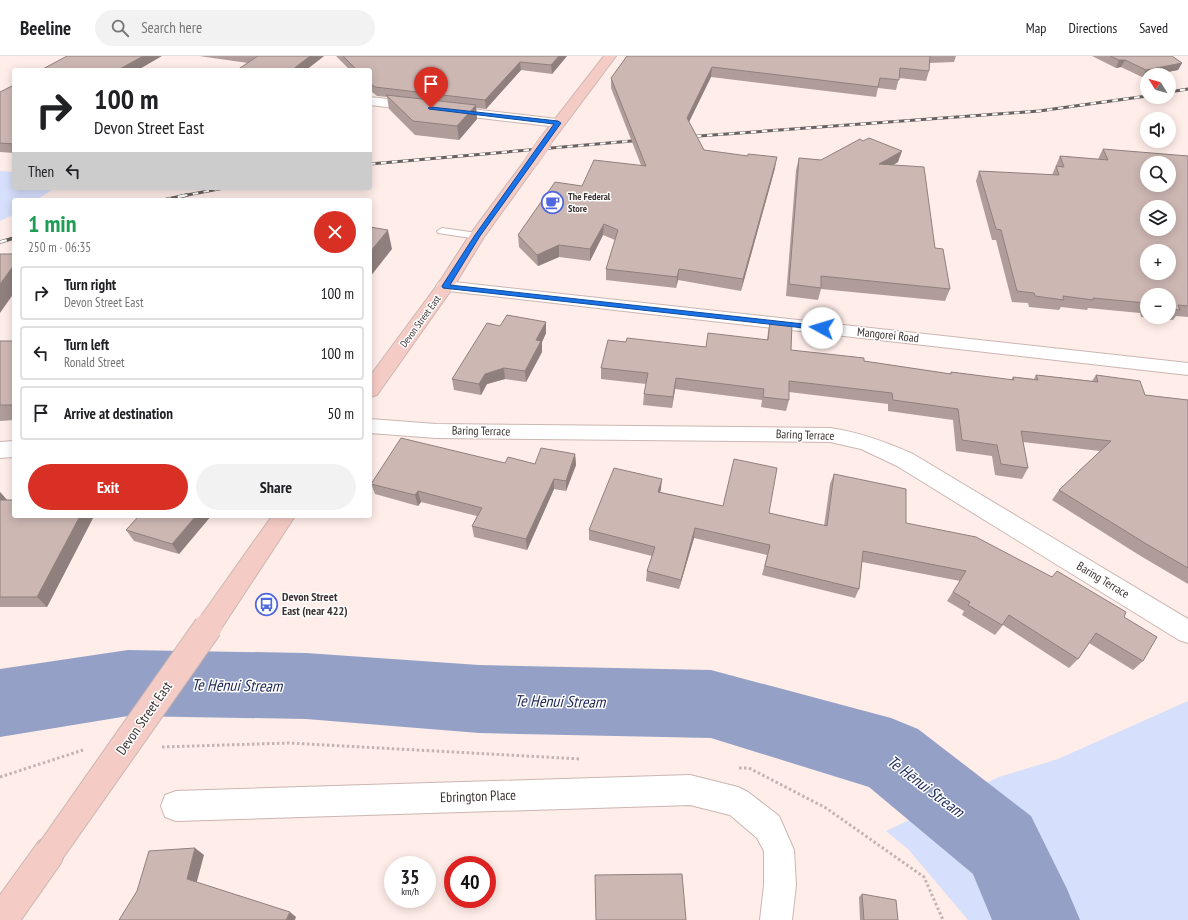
<!DOCTYPE html>
<meta charset="utf-8">
<style>
:root{--surface:#fff;--page:#f2f2f2;--text:#202124;--muted:#757577;--line:#e0e0e0;--accent:#d93025}
body{margin:0;font-family:"PT Sans Narrow",sans-serif;background:var(--page);color:var(--text);height:100vh;display:flex;flex-direction:column;font-size:15px;white-space:nowrap}
*{box-sizing:border-box;margin:0}
p{font-size:13px;color:var(--muted)}
.icon{flex:none;width:22px;height:22px;fill:none;stroke:currentColor;stroke-width:2;stroke-linecap:round;stroke-linejoin:round}
.map{position:relative;flex:1;overflow:hidden}
.panel{position:absolute;left:12px;top:142px;width:360px;height:320px;display:flex;flex-direction:column;background:var(--surface);border-radius:4px;box-shadow:0 2px 10px #0003}
.panel>*{flex:none}
.banner{position:absolute;left:12px;top:12px;width:360px;height:122px;border-radius:4px;box-shadow:0 2px 10px #0003;background:#fff;color:var(--text);overflow:hidden}
.needle{width:26px;rotate:307deg}
.tools{position:absolute;left:1140px;top:12px;display:grid;gap:8px}
.tools a{display:grid;place-items:center;width:36px;height:36px;border-radius:50%;background:var(--surface);box-shadow:0 2px 10px #0003;font-size:20px}
.speed{position:absolute;left:384px;top:800px;display:flex;gap:8px;font-size:20px;font-weight:700;text-align:center}
.speed>*{display:grid;place-content:center;width:52px;height:52px;border-radius:50%;background:var(--surface);box-shadow:0 2px 10px #0003;line-height:1}
.speed small{font-size:10px;font-weight:400}
.speed .limit{border:6px solid #d22;background:#fff;color:#111}
.pin{position:absolute;display:grid;place-items:center;width:34px;height:34px;color:#fff;margin:-41px -17px;border-radius:50% 50% 50% 0;rotate:-45deg;box-shadow:0 0 4px #0007}
.pin .icon{rotate:45deg}
.me{position:absolute;width:44px;margin:-22px;rotate:276deg;stroke-linejoin:round;filter:drop-shadow(0 0 3px #0008)}
.turn{display:flex;align-items:center;gap:14px;height:84px;padding:0 16px;font-size:18px}
.turn .icon{width:52px;height:52px;stroke-width:2.5}
.turn b{display:block;font-size:28px;line-height:34px}
.then{display:flex;align-items:center;height:38px;padding:0 16px;background:#0003;gap:8px;font-size:15px}
.round{display:grid;place-items:center;flex:none;width:42px;height:42px;border-radius:21px;background:var(--page)}
.overview{display:flex;align-items:center;justify-content:space-between;height:68px;padding:0 16px}
h1{font-size:24px;font-weight:700;line-height:30px;color:#1e9e55}
.button{display:flex;gap:8px;margin-top:auto;padding:8px 16px}
.button a{flex:1;height:46px;border-radius:24px;background:var(--accent);color:#fff;font-size:16px;font-weight:700;line-height:46px;text-align:center}
.button a+a{background:var(--page);color:var(--text)}
ul{padding:0;list-style:none}
li{display:flex;align-items:center;gap:12px;height:54px;margin:0 8px 6px;padding:0 8px;border:2px solid var(--line);border-radius:4px}
li div{flex:1}
li b{display:block;font-size:15px}
li em{font-style:normal}
header{display:flex;align-items:center;gap:24px;box-sizing:border-box;height:56px;padding:0 20px;background:var(--surface);border-bottom:1px solid var(--line)}
header strong{font-size:19px}
nav{display:flex;gap:22px;margin-inline-start:auto;font-size:14px}
.search{width:280px;height:36px;background:var(--page);display:flex;align-items:center;gap:10px;box-sizing:border-box;padding:0 14px;border-radius:22px;color:var(--muted);font-size:15px}
.map>svg:first-child{display:block}
.green{fill:#d6dffb}
.lines{fill:none;stroke-linecap:round;stroke-linejoin:round}
.river{fill:#94a0c6;fill-rule:evenodd}
.service-casing{stroke:#cbb6b1;stroke-width:2}
.minor-casing{stroke:#cbb6b1;stroke-width:2}
.tertiary-casing{stroke:#cbb6b1;stroke-width:2}
.secondary-casing{stroke:#cbb6b1;stroke-width:2}
.path{stroke:#c3b4b1;stroke-width:3;stroke-dasharray:2.5 2.5;stroke-linecap:butt}
.service{fill:#fff;fill-rule:evenodd}
.minor{fill:#fff;fill-rule:evenodd}
.tertiary{fill:#fff;fill-rule:evenodd}
.secondary{fill:#f5ccc5;fill-rule:evenodd}
.rail-far1-casing{stroke:#6a605d;stroke-width:3}
.rail-casing{stroke:#6a605d;stroke-width:3.5}
.rail-far1{stroke:#fff;stroke-width:2;stroke-dasharray:5.5;stroke-linecap:butt}
.rail{stroke:#fff;stroke-width:2.5;stroke-dasharray:7;stroke-linecap:butt}
.secondary-bridge-far1-casing{stroke:#cbb6b1;stroke-width:14;stroke-linecap:butt}
.secondary-bridge-casing{stroke:#cbb6b1;stroke-width:30;stroke-linecap:butt}
.secondary-bridge-far1{stroke:#f5ccc5;stroke-width:13}
.secondary-bridge{stroke:#f5ccc5;stroke-width:28}
.wall{fill:#b09d9a;fill-rule:evenodd}
.shaded-wall{fill:#90807d}
.building{fill:#cdb7b3;stroke:#90807d;fill-rule:evenodd}
.route{fill:#1a73e8;stroke:#114b97}
.labels{text-anchor:middle;stroke-width:3;stroke-linejoin:round;paint-order:stroke}
.far-poi-label{font-size:10px;font-weight:bold;fill:#3a3230;stroke:#fff;text-anchor:start}
.far-street-label{font-size:10px;fill:#3a3230;stroke:#fff}
.street-label{font-size:12px;fill:#3a3230;stroke:#fff}
.poi-label{font-size:12px;font-weight:bold;fill:#3a3230;stroke:#fff;text-anchor:start}
.near-street-label{font-size:14px;fill:#3a3230;stroke:#fff}
.near-water-label{font-size:16px;font-style:italic;fill:#1d2757;stroke:#fff}
</style>
<header>
<strong>Beeline</strong>
<div class="search"><svg class="icon" aria-label="search" viewBox="0 0 24 24"><circle cx="10" cy="10" r="6"/><path d="M15 15l6 6"/></svg>Search here</div>
<nav><a>Map</a><a>Directions</a><a>Saved</a></nav>
</header>
<div class="map">
<svg width="1188" height="864" viewBox="0 0 1188 864">
<rect width="100%" height="100%" fill="#ffede9"/>
<g class="green">
<polygon points="0,115 14,116 14,132 55,132 36,144 14,144 14,158 0,165"/>
<polygon points="1188,645 1188,864 968,864 908,793 886,775 999,721 1058,703"/>
</g>
<g class="lines">
<polygon class="river" points="128,594 306,597 479,609 711,614 891,662 918,673 1031,760 1067,833 1080,864 992,864 973,818 869,731 711,682 479,677 306,663 128,660 0,681 0,613"/>
<defs>
<polygon id="service" points="442,172 477,177 482,180 477,183 438,177 437,175"/>
<g id="minor">
<polygon points="370,41 558,63 563,64 565,67 563,70 558,71 370,49"/>
<path d="M370,363L436,368L830,372C859,376 886,386 913,398L1188,563V587L1179,584L897,410L861,393L830,386L436,382L370,377Z"/>
<polygon points="14,385 14,401 0,402 0,386"/>
<polygon points="690,719 738,731 748,736 779,760 794,794 796,829 792,864 760,864 764,829 764,795 757,782 730,759 690,749 176,765 165,761 161,750 165,739 176,735"/>
</g>
<polygon id="tertiary" points="445,225 1188,307 1188,319 439,234 436,230 439,226"/>
<g id="secondary">
<polygon points="604,0 616,0 551,87 541,87 539,84 541,81"/>
<polygon points="531,102 536,103 538,106 484,181 454,230 377,339 370,341 370,320 438,228 471,177 526,103"/>
<polygon points="272,460 295,460 217,579 208,582 199,579 195,571 199,563"/>
<polygon points="50,781 61,785 65,796 61,807 21,864 0,864 0,839 39,785"/>
</g>
</defs>
<use href="#service" class="service-casing"/>
<use href="#minor" class="minor-casing"/>
<use href="#tertiary" class="tertiary-casing"/>
<use href="#secondary" class="secondary-casing"/>
<g class="path">
<polyline points="162,691 289,687 581,703"/>
<polyline points="739,712 749,712 826,752 924,821 943,864"/>
<polyline points="0,721 83,694"/>
</g>
<use href="#service" class="service"/>
<use href="#minor" class="minor"/>
<use href="#tertiary" class="tertiary"/>
<use href="#secondary" class="secondary"/>
<defs>
<g id="rail-far1">
<polyline points="1169,36 1188,33"/>
<polyline points="685,81 1039,55 1147,40"/>
<polyline points="370,108 643,84"/>
<polyline points="182,140 224,132"/>
</g>
<g id="rail">
<polyline points="164,144 187,139"/>
<polyline points="0,186 14,182"/>
</g>
</defs>
<use href="#rail-far1" class="rail-far1-casing"/>
<use href="#rail" class="rail-casing"/>
<use href="#rail-far1" class="rail-far1"/>
<use href="#rail" class="rail"/>
<defs>
<polyline id="secondary-bridge-far1" points="531,106 546,84"/>
<polyline id="secondary-bridge" points="50,796 208,571"/>
</defs>
<use href="#secondary-bridge-far1" class="secondary-bridge-far1-casing"/>
<use href="#secondary-bridge" class="secondary-bridge-casing"/>
<use href="#secondary-bridge-far1" class="secondary-bridge-far1"/>
<use href="#secondary-bridge" class="secondary-bridge"/>
</g>
<g class="wall">
<polygon points="199,0 324,0 306,14 237,14 248,7"/>
<polygon points="336,0 567,0 552,18 521,14 486,53 476,52 477,63 459,84 415,79 389,53 387,41 377,40 370,34 370,14 350,14"/>
<polygon points="627,0 956,0 954,6 929,7 929,15 926,25 899,22 896,34 878,32 876,41 711,21 689,66 704,94 775,112 741,235 678,224 676,232 606,224 606,213 615,184 603,179 590,205 559,201 538,210 519,191 518,179 582,130 641,109 611,32 611,22"/>
<polygon points="1092,0 1172,0 1182,7 1178,14 1152,19 1147,19 1142,21 1121,11 1116,12"/>
<polygon points="14,29 14,97 0,96 0,36"/>
<path d="M1103,93L1188,100V261L1176,260L1173,264L1141,261L1140,257L1088,252L1087,254L1061,251L1059,254L1029,251L1028,247L1012,246L996,184H992L976,125L979,115L1052,119L1060,100L1098,103ZM1147,239H1169V261H1147Z"/>
<polygon points="799,102 821,104 898,106 893,109 935,192 950,233 945,245 821,233 818,244 786,240 796,114"/>
<polygon points="770,265 791,294 950,318 951,316 1011,324 1013,321 1034,323 1036,319 1092,325 1096,319 1145,339 1188,344 1188,528 1139,499 1052,444 1059,434 1100,395 1023,386 1028,412 1022,423 995,419 992,400 956,395 953,364 888,355 888,348 789,336 789,344 786,355 761,351 762,344 675,333 672,352 643,349 644,338 646,328 601,323 601,312 626,286 706,291 767,284 768,276"/>
<polygon points="546,266 546,277 542,286 542,296 526,326 505,323 487,328 481,339 454,334 452,323 500,270"/>
<polygon points="0,285 14,285 14,364 0,365"/>
<polygon points="575,398 576,409 566,435 554,433 527,494 474,481 472,470 477,460 421,446 418,450 375,438 371,428 505,407 535,408"/>
<polygon points="834,418 906,467 1124,561 1143,605 1133,614 1089,587 1078,603 1069,612 1003,569 995,579 962,559 964,555 947,545 960,525 862,506 859,533 855,542 762,519 767,499 694,482 679,533 646,525 647,515 652,500 589,484 589,474 661,433 660,436 723,450 769,457 824,470 830,428"/>
<polygon points="0,436 7,444 14,460 94,460 47,551 0,551"/>
<polygon points="139,460 211,460 179,498 134,485 126,474"/>
<polygon points="862,838 898,864 860,864 859,841"/>
</g>
<g class="shaded-wall">
<polygon points="143,0 162,0 138,14 118,14"/>
<polygon points="310,0 324,0 306,14 292,14"/>
<polygon points="559,0 567,0 552,18 551,9"/>
<polygon points="1119,4 1125,4 1121,11 1116,12"/>
<polygon points="520,6 521,14 486,53 485,44"/>
<polygon points="1182,7 1178,14 1152,19 1147,19 1147,20 1142,21 1146,14"/>
<polygon points="712,11 711,21 686,72 687,62"/>
<polygon points="476,49 477,63 459,84 457,70"/>
<polygon points="902,95 898,106 875,120 879,108"/>
<polygon points="777,101 775,112 741,235 743,223"/>
<polygon points="604,168 603,179 590,205 590,193"/>
<polygon points="388,174 392,193 370,221 370,196"/>
<polygon points="559,189 559,201 538,210 537,199"/>
<polygon points="14,209 14,237 0,257 0,228"/>
<polygon points="679,213 678,224 676,232 677,221"/>
<polygon points="546,266 546,277 542,286 542,296 526,326 525,315 536,284"/>
<polygon points="504,312 505,323 487,328 481,339 479,328 485,318"/>
<polygon points="676,322 675,333 672,352 673,341"/>
<polygon points="575,398 576,409 566,435 566,425"/>
<polygon points="554,423 554,433 527,494 526,483"/>
<polygon points="662,423 661,433 657,446 658,436"/>
<polygon points="418,435 421,446 418,450 415,439"/>
<polygon points="0,436 8,445 0,451"/>
<polygon points="80,460 94,460 47,551 37,541"/>
<polygon points="196,460 211,460 179,498 172,488"/>
<polygon points="695,472 694,482 679,533 681,524"/>
<polygon points="195,792 204,799 196,829 187,823"/>
<polygon points="290,856 296,861 295,864 286,864"/>
</g>
<g class="building">
<polygon points="67,0 143,0 118,14 41,14"/>
<polygon points="258,0 310,0 292,14 237,14"/>
<polygon points="343,0 559,0 551,9 520,6 485,44 375,31 370,27 370,14 357,14"/>
<polygon points="627,0 930,0 929,15 900,12 899,24 880,22 878,31 712,11 687,62 704,94 748,100 748,98 777,101 743,223 679,213 677,221 606,213 618,174 604,168 590,193 559,189 537,199 518,179 555,126 582,130 594,104 646,110 611,22"/>
<polygon points="1110,0 1172,0 1182,7 1146,14 1125,4 1119,4"/>
<polygon points="14,29 14,88 0,87 0,36"/>
<polygon points="386,39 476,49 457,70 413,65"/>
<polygon points="869,82 902,95 879,108 924,111 935,192 943,193 950,233 821,220 821,232 789,228 799,102 821,104 860,83 863,85"/>
<path d="M1103,93L1188,100V250L1178,249L1180,254L1169,253V239H1147V248L1146,247L1093,242V244L1063,240L1064,244L1035,240L1034,237L1017,235L1001,174L996,173L979,115L1059,119L1056,110L1064,111L1060,100L1108,104ZM1147,107H1169V129H1147ZM1147,151H1169V173H1147ZM1147,195H1169V217H1147Z"/>
<polygon points="370,171 388,174 370,196"/>
<polygon points="0,198 14,198 14,209 0,228"/>
<polygon points="507,259 546,266 536,284 541,285 525,315 504,312 485,318 479,328 452,323 487,267 500,270"/>
<polygon points="770,265 792,267 791,294 864,302 864,305 951,318 951,316 1014,324 1013,321 1038,324 1036,319 1098,326 1096,319 1140,325 1145,339 1188,344 1188,512 1148,489 1059,434 1111,385 1021,375 1028,412 1001,408 997,389 962,384 958,353 893,344 892,337 789,325 789,344 763,341 764,333 676,322 673,341 644,338 648,317 601,312 608,284 626,286 627,282 706,291 708,277 768,284"/>
<rect x="0" y="285" width="14" height="64"/>
<polygon points="401,382 505,407 508,401 535,408 541,392 575,398 566,425 554,423 526,483 472,470 482,452 418,435 415,439 371,428"/>
<polygon points="734,403 777,412 769,457 827,470 834,418 906,433 906,467 976,481 1052,521 1057,515 1126,556 1124,561 1157,581 1143,605 1096,577 1078,603 1009,559 1002,569 968,549 970,546 953,536 966,515 863,495 859,533 765,510 770,489 695,472 681,524 647,515 655,491 589,474 614,412 662,423 658,436 723,450"/>
<polygon points="0,444 14,444 14,460 80,460 37,541 0,541"/>
<polygon points="139,460 196,460 172,488 126,474"/>
<polygon points="195,792 187,823 290,856 286,864 119,864 137,835 149,795"/>
<polygon points="682,818 686,864 596,864 595,819"/>
<polygon points="862,838 896,844 898,864 864,864"/>
</g>
<polygon class="route" points="431,51 558,65 561,67 480,180 450,229 822,270 826,272 822,274 443,232 442,230 475,179 554,68 429,53 428,52"/>
<defs>
<symbol id="cafe-ring" viewBox="-11 -11 22 22"><circle r="9.5" fill="#fff" stroke="#5068dd" stroke-width="1.5"/><path d="M-5.5-4.5H6V0H3Q3 3.5 0 3.5H-2.5Q-5.5 3.5-5.5 0ZM3-3.2v2h1.7v-2ZM-6 4.5H4V6H-6Z" fill="#5068dd"/></symbol>
<symbol id="bus-ring" viewBox="-11 -11 22 22"><circle r="9.5" fill="#fff" stroke="#5068dd" stroke-width="1.5"/><path d="M-5-6H5V4H4V6H2V4H-2V6H-4V4H-5ZM-3.5-4V0h7V-4ZM-3.5 1.2v1.5H-2V1.2ZM2 1.2v1.5H3.5V1.2Z" fill="#5068dd"/></symbol>
</defs>
<g fill-rule="evenodd">
<use href="#cafe-ring" x="540" y="134" width="25" height="25"/>
<use href="#bus-ring" x="254" y="536" width="25" height="25"/>
</g>
<g class="labels">
<g class="far-poi-label">
<text x="568" y="144">The Federal<tspan x="568" dy="12">Store</tspan></text>
</g>
<g class="far-street-label">
<text transform="translate(420 265) rotate(-54)" y="4">Devon Street East</text>
</g>
<g class="street-label">
<text transform="translate(888 279) rotate(6)" y="4">Mangorei Road</text>
<text transform="translate(481 375) rotate(1)" y="4">Baring Terrace</text>
<text transform="translate(805 379) rotate(2)" y="4">Baring Terrace</text>
<text transform="translate(1103 524) rotate(31)" y="4">Baring Terrace</text>
</g>
<g class="poi-label">
<text x="282" y="545">Devon Street<tspan x="282" dy="14">East (near 422)</tspan></text>
</g>
<g class="near-street-label">
<text transform="translate(144 662) rotate(-55)" y="5">Devon Street East</text>
<text transform="translate(478 740) rotate(-2)" y="5">Ebrington Place</text>
</g>
<g class="near-water-label">
<text transform="translate(237 629) rotate(1)" y="6">Te Hēnui Stream</text>
<text transform="translate(560 645) rotate(1)" y="6">Te Hēnui Stream</text>
<text transform="translate(926 730) rotate(37)" y="6">Te Hēnui Stream</text>
</g>
</g>
</svg>
<div class="tools">
<a><svg class="needle" viewBox="-14 -14 28 28"><path d="M0-13l5 13h-10z" fill="#e53935"/><path d="M0 13l5-13h-10z" fill="#757577"/></svg></a>
<a><svg class="icon" aria-label="sound" viewBox="0 0 24 24"><path d="M4 9h4l5-4v14l-5-4H4zM17 9q2 3 0 6"/></svg></a>
<a><svg class="icon" aria-label="search" viewBox="0 0 24 24"><circle cx="10" cy="10" r="6"/><path d="M15 15l6 6"/></svg></a>
<a><svg class="icon" aria-label="layers" viewBox="0 0 24 24"><path d="M12 4l9 5-9 5-9-5zM3 14l9 5 9-5"/></svg></a>
<a>+</a>
<a>−</a>
</div>
<div class="speed"><div>35<small>km/h</small></div><div class="limit">40</div></div>
<div class="pin" style="left:431px;top:52px;background:#d93025"><svg class="icon" aria-label="arrive" viewBox="0 0 24 24"><path d="M6 21V4h12l-3 4 3 4H6"/></svg></div>
<svg class="me" style="left:822px;top:272px" viewBox="-20 -20 40 40"><circle r="19" fill="#fff"/><path d="M0-13L10 11 0 6-10 11z" fill="#1a73e8"/></svg>
<div class="banner">
<div class="turn"><svg class="icon" aria-label="right" viewBox="0 0 24 24"><path d="M7 20v-9h11M14 6l5 5-5 5"/></svg><div><b>100 m</b>Devon Street East</div></div>
<div class="then">Then<svg class="icon" aria-label="left" viewBox="0 0 24 24"><path d="M17 20v-9H6M10 6l-5 5 5 5"/></svg></div>
</div>
<section class="panel">
<div class="overview"><div><h1>1 min</h1><p>250 m · 06:35</p></div><a class="round" style="background:#d93025;color:#fff"><svg class="icon" aria-label="close" viewBox="0 0 24 24"><path d="M6 6l12 12M18 6L6 18"/></svg></a></div>
<ul>
<li><svg class="icon" aria-label="right" viewBox="0 0 24 24"><path d="M7 20v-9h11M14 6l5 5-5 5"/></svg><div><b>Turn right</b><p>Devon Street East</p></div><em>100 m</em></li>
<li><svg class="icon" aria-label="left" viewBox="0 0 24 24"><path d="M17 20v-9H6M10 6l-5 5 5 5"/></svg><div><b>Turn left</b><p>Ronald Street</p></div><em>100 m</em></li>
<li><svg class="icon" aria-label="arrive" viewBox="0 0 24 24"><path d="M6 21V4h12l-3 4 3 4H6"/></svg><div><b>Arrive at destination</b></div><em>50 m</em></li>
</ul>
<div class="button"><a>Exit</a><a>Share</a></div>
</section>
</div>
